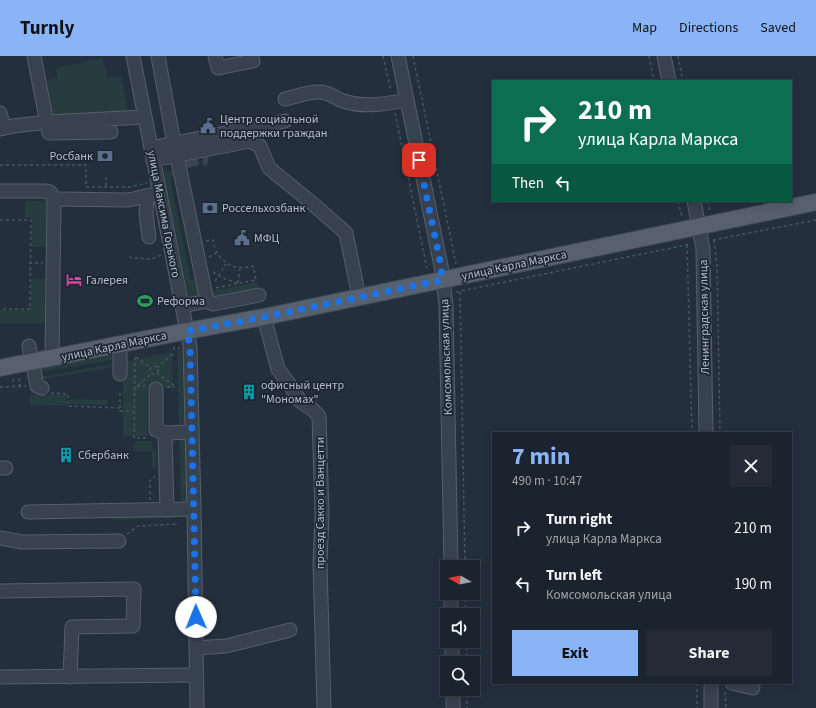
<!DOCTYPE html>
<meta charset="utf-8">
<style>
:root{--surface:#1b232e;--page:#242b36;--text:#f1f3f6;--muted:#a0a4aa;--line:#39404a;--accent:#8ab4f8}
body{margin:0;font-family:"Source Sans 3",sans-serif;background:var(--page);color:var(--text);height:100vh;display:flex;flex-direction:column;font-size:15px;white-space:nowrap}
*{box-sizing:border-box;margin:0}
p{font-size:13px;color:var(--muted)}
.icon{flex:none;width:22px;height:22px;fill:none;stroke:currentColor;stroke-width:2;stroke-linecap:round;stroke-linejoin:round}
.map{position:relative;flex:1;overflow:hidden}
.details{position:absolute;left:492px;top:376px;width:300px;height:252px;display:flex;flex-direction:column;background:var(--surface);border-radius:0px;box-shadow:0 2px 10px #0003,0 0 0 1px var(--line)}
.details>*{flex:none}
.top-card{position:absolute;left:492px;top:24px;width:300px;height:122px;border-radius:0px;box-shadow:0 2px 10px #0003,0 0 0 1px var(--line);background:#0b6e4f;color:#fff;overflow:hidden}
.needle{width:26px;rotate:279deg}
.fabs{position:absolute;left:440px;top:504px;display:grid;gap:8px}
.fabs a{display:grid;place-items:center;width:40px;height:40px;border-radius:0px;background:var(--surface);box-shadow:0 2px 10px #0003,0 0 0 1px var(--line);font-size:20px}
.pin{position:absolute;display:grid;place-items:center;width:34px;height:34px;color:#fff;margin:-17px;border-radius:8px;box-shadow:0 2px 6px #0006}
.me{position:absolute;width:44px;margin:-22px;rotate:359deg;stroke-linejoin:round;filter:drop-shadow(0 0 3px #0008)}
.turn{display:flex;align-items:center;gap:14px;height:84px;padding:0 20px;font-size:18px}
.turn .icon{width:52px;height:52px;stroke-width:2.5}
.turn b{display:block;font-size:28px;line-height:34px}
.then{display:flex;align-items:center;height:38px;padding:0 20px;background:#0003;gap:8px;font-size:15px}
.round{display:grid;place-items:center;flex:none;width:42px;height:42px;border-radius:0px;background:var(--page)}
.summary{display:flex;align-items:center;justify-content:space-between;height:68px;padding:0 20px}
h1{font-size:24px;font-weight:700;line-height:30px;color:var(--accent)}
.action{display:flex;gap:8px;margin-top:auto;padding:8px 20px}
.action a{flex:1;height:46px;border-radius:0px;background:var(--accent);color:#111;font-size:16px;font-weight:700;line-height:46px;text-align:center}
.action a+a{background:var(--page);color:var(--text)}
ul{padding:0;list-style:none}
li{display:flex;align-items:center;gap:12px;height:56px;padding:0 20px}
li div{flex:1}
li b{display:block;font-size:15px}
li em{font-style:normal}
header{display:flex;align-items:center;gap:24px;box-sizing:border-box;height:56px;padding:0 20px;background:var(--accent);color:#111}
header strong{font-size:19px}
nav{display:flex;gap:22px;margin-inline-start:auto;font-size:14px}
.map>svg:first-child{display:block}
.green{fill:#263c3f}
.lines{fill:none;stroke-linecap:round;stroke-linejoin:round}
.minor-tunnel{stroke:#3a4453;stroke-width:13;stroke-dasharray:13 6;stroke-linecap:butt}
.minor-casing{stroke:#565f6c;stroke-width:15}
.major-casing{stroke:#414a57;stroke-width:18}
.path{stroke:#44595c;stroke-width:1.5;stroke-dasharray:3 3;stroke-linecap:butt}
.minor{stroke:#38414e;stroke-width:13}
.major{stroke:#56606e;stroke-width:16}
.route{stroke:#1a73e8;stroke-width:7;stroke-dasharray:0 12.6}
.labels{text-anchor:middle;stroke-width:3.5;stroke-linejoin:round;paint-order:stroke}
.poi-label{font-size:12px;fill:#b4bcc9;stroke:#1d2633;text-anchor:start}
.street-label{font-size:12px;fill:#b4bcc9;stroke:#1d2633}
</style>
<header>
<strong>Turnly</strong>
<nav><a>Map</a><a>Directions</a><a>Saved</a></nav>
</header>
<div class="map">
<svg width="816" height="652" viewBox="0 0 816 652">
<rect width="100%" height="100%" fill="#242f3e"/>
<g class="green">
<polygon points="103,2 107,22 121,20 128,56 54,60 47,24 58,22 56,12"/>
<polygon points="171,114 175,115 175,120 170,122 191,224 196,223 203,241 189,242 165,122 165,115"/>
<polygon points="25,145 46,145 46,191 32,191 32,162 25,162"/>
<polygon points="31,223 46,223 45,267 0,267 0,254 31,254"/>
<polygon points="257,226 258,232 213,242 212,235"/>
<polygon points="182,294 184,370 179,373 177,295"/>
<polygon points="172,296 173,332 147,332 147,380 123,380 123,307 127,305"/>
<polygon points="112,299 117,303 39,316 42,311"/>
<polygon points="118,307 113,311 45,323 39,321"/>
<polygon points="30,339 66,339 67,350 30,349"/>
<polygon points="70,343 107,344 107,349 70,348"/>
<polygon points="179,381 184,382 186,385 187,445 186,448 181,451"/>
<polygon points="136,385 152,385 152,393 156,393 156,412 152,412 152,395 136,395 133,390 136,388"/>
<polygon points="177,457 177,462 113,464 113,459"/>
</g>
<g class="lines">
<polyline class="minor-tunnel" points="185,106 202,102 208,103"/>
<defs>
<g id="minor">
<polyline points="34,0 49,77 111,76"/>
<polyline points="133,0 190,290 194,453 197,652"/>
<polyline points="158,0 174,87"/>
<polyline points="215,0 218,12 253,5"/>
<polyline points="398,0 441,210 446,248 451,511"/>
<polyline points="664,0 669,25"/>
<path d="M285,43C295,41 307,36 318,36C327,35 335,42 343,45C365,52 386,48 407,44"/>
<polyline points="0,57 4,72"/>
<polyline points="0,73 13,70 48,66 144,61"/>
<polyline points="151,92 285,65"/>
<polyline points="177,100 207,245 182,250"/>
<polyline points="153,104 250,85 260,90 269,112 313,148 346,177 359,241"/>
<polyline points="0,135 44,135 50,136 54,143 52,303"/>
<polyline points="147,140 146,158 149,181"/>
<polyline points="54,143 128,144 160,137"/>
<polyline points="694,145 703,193 706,377"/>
<polyline points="207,245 213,248 259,239"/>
<polyline points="264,261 278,313 290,329 300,345 312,353 319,360 322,459 320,508 324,652"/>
<polyline points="120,289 120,318"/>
<polyline points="29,290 37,330 42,332"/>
<polyline points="156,333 156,374 165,377 192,376"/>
<polyline points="165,377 167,454"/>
<polyline points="0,412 6,412"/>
<polyline points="28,456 194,453"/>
<polyline points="0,482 22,486 119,485"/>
<polyline points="0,535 134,533 133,570 72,571 70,621"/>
<polyline points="451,537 451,559"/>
<polyline points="452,585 452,607"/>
<polyline points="196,592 226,590 290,574"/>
<polyline points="0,621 196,619"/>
<polyline points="711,627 711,652"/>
<polyline points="732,627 753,632"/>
<polyline points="453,633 453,652"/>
</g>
<polyline id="major" points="0,312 187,275 264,261 816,146"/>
</defs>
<use href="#minor" class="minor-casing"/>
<use href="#major" class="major-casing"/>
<g class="path">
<polyline points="383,0 391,35"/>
<polyline points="413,0 456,208"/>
<polyline points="649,0 654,25"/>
<polyline points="678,0 683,25"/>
<polyline points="395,57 427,212"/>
<polyline points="0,109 86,109 86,131 130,131 147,127"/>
<polyline points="106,130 106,119"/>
<polyline points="678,145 682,161"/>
<polyline points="708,145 710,156"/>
<polyline points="0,164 31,164 30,253 0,253"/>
<polyline points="713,184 816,164"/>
<polyline points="714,184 717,210 720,377"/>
<path d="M206,185L213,184C216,204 232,216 253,210L256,224L215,232"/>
<polyline points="687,189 692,377"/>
<polyline points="130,200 131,202 152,203 161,199"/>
<polyline points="209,201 216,197"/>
<polyline points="29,207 43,207"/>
<polyline points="213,216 225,223 239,227"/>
<polyline points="215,225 226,208"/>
<polyline points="238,227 240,213"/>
<polyline points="456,236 691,188"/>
<polyline points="460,236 465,511"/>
<polyline points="174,291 174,293 180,292"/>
<polyline points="135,301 134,382 149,382"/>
<polyline points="136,301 151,312"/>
<circle cx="154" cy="314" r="4"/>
<polyline points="157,312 174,297"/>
<polyline points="157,317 175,330"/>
<polyline points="19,322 20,330"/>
<polyline points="13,323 14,330"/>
<polyline points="137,330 145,330"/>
<polyline points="0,331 26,330"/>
<polyline points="167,331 175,331"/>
<polyline points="134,333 151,318"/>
<polyline points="51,337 68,338 68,350 120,352 120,355 133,355"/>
<polyline points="120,352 120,335"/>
<polyline points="150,444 150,425 155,420"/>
<polyline points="127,478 138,470 179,468"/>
<polyline points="465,537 466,559"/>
<polyline points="466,585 467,607"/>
<polyline points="697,627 697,652"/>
<polyline points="467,633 467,652"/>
<polyline points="725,636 726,652"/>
</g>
<use href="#minor" class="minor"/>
<use href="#major" class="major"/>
</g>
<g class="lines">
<polyline class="route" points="196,561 192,376 190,290 187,275 264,261 442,224 441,210 419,104"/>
</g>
<defs>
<symbol id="civic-bare" viewBox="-9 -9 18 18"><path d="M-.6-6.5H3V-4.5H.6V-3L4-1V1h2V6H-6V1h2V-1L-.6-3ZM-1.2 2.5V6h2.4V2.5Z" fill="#5c6f8a" stroke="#1d2633" stroke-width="2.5" paint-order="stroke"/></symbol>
<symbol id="bank-bare" viewBox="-9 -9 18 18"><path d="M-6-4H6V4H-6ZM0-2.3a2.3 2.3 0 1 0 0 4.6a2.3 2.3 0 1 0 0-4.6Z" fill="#5c6f8a" stroke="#1d2633" stroke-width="2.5" paint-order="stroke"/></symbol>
<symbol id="hotel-bare" viewBox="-9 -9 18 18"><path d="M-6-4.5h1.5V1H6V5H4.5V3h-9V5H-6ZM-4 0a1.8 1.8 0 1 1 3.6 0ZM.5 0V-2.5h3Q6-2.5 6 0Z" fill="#d1479c" stroke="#1d2633" stroke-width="2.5" paint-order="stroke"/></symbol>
<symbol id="stadium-bare" viewBox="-9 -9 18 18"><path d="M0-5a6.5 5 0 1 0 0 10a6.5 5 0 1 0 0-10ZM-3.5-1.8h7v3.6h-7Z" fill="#2e9e5b" stroke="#1d2633" stroke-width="2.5" paint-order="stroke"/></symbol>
<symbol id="building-bare" viewBox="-9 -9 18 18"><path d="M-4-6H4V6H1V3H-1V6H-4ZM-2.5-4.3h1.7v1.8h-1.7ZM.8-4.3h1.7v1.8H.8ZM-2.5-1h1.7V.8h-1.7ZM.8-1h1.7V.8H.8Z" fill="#0f9aa8" stroke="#1d2633" stroke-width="2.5" paint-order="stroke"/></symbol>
</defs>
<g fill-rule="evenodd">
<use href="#civic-bare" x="197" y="59" width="22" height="22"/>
<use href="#bank-bare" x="94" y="89" width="22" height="22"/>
<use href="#bank-bare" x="199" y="141" width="22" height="22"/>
<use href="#civic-bare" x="231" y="171" width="22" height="22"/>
<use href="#hotel-bare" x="63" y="213" width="22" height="22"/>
<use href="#stadium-bare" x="134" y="234" width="22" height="22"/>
<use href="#building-bare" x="238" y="325" width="22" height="22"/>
<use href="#building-bare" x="55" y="388" width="22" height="22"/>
</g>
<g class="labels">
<g class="poi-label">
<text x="220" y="67">Центр социальной<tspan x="220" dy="14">поддержки граждан</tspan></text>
<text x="93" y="104" text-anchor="end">Росбанк</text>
<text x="222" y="156">Россельхозбанк</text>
<text x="254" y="186">МФЦ</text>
<text x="86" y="228">Галерея</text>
<text x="157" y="249">Реформа</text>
<text x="261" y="333">офисный центр<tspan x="261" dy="14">"Мономах"</tspan></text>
<text x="78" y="403">Сбербанк</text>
</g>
<g class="street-label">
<text transform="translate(164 158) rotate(79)" y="4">улица Максима Горького</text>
<text transform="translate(514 209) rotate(-12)" y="4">улица Карла Маркса</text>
<text transform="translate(704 261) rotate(-91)" y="4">Ленинградская улица</text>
<text transform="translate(114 290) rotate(-12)" y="4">улица Карла Маркса</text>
<text transform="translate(446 301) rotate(-92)" y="4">Комсомольская улица</text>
<text transform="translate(320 447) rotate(-90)" y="4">проезд Сакко и Ванцетти</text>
</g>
</g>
</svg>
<div class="fabs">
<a><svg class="needle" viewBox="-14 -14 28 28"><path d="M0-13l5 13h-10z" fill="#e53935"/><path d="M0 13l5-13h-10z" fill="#a0a4aa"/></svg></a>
<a><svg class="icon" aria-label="sound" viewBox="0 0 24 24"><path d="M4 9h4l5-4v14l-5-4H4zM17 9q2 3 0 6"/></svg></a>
<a><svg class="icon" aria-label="search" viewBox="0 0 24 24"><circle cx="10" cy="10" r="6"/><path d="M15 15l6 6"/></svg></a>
</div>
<div class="pin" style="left:419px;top:104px;background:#d93025"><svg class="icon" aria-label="arrive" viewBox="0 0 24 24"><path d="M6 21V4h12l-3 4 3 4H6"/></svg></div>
<svg class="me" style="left:196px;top:561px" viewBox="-20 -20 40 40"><circle r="19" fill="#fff"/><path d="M0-13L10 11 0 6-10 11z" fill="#1a73e8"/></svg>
<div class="top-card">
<div class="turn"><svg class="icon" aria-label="right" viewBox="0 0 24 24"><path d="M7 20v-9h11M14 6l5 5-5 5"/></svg><div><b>210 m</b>улица Карла Маркса</div></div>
<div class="then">Then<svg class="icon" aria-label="left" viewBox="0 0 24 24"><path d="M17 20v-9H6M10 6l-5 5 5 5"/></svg></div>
</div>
<section class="details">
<div class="summary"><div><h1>7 min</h1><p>490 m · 10:47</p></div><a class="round"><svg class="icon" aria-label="close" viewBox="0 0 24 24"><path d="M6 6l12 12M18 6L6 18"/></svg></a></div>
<ul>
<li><svg class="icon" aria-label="right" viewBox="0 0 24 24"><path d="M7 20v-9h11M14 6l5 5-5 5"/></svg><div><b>Turn right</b><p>улица Карла Маркса</p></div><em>210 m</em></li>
<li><svg class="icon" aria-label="left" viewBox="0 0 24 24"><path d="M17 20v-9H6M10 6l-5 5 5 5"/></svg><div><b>Turn left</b><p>Комсомольская улица</p></div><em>190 m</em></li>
</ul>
<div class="action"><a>Exit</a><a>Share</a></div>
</section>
</div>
